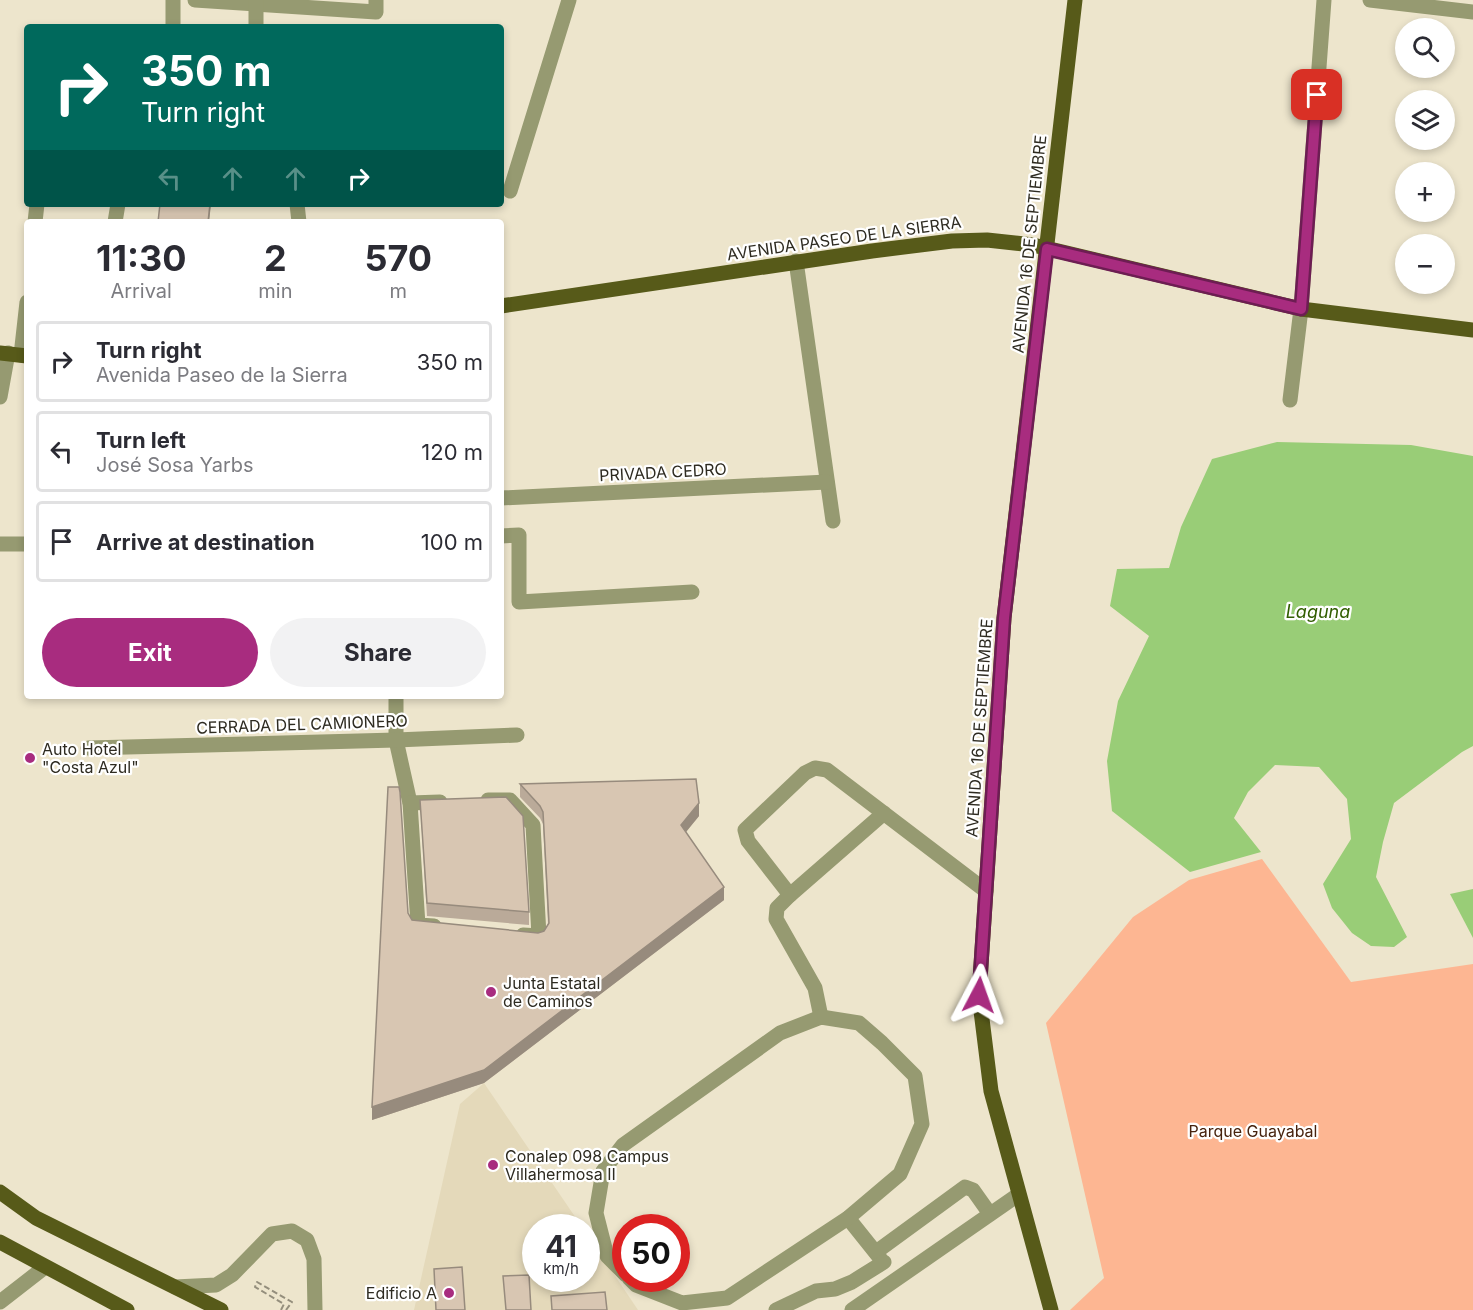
<!DOCTYPE html>
<meta charset="utf-8">
<style>
:root{--surface:#fff;--page:#f2f2f3;--text:#2b2b33;--muted:#7c7c81;--line:#e1e1e2;--accent:#a82c7f}
body{margin:0;font-family:Inter,sans-serif;background:var(--page);color:var(--text);height:100vh;display:flex;flex-direction:column;font-size:22px;white-space:nowrap}
*{box-sizing:border-box;margin:0}
p{font-size:20px;color:var(--muted)}
.icon{flex:none;width:33px;height:33px;fill:none;stroke:currentColor;stroke-width:2;stroke-linecap:round;stroke-linejoin:round}
.map{position:relative;flex:1;overflow:hidden}
.details{position:absolute;left:24px;top:219px;width:480px;height:480px;display:flex;flex-direction:column;background:var(--surface);border-radius:6px;box-shadow:0 3px 9px #0003}
.details>*{flex:none}
.top-card{position:absolute;left:24px;top:24px;width:480px;height:183px;border-radius:6px;box-shadow:0 3px 9px #0003;background:#00695c;color:#fff;overflow:hidden}
.buttons{position:absolute;left:1395px;top:18px;display:grid;gap:12px}
.buttons a{display:grid;place-items:center;width:60px;height:60px;border-radius:50%;background:var(--surface);box-shadow:0 3px 9px #0003;font-size:30px}
.speed{position:absolute;left:522px;top:1214px;display:flex;gap:12px;font-size:30px;font-weight:700;text-align:center}
.speed>*{display:grid;place-content:center;width:78px;height:78px;border-radius:50%;background:var(--surface);box-shadow:0 3px 9px #0003;line-height:1}
.speed small{font-size:15px;font-weight:400}
.speed .limit{border:9px solid #d22;background:#fff;color:#111}
.pin{position:absolute;display:grid;place-items:center;width:51px;height:51px;color:#fff;margin:-26px;border-radius:12px;box-shadow:0 3px 9px #0006}
.me{position:absolute;width:66px;margin:-33px;rotate:4deg;stroke-linejoin:round;filter:drop-shadow(0 0 4px #0008)}
.turn{display:flex;align-items:center;gap:21px;height:126px;padding:0 18px;font-size:27px}
.turn .icon{width:78px;height:78px;stroke-width:2.5}
.turn b{display:block;font-size:42px;line-height:51px}
.lanes{display:flex;align-items:center;height:57px;padding:0 18px;background:#0003;justify-content:center;gap:30px;direction:ltr}
.lanes .off{opacity:.35}
.eta{display:flex;justify-content:space-evenly;align-items:center;height:102px;text-align:center}
.eta b{font-size:36px;font-weight:700;line-height:42px}
.primary-button{display:flex;gap:12px;margin-top:auto;padding:12px 18px}
.primary-button a{flex:1;height:69px;border-radius:36px;background:var(--accent);color:#fff;font-size:24px;font-weight:700;line-height:69px;text-align:center}
.primary-button a+a{background:var(--page);color:var(--text)}
ul{padding:0;list-style:none}
li{display:flex;align-items:center;gap:18px;height:81px;margin:0 12px 9px;padding:0 6px;border:3px solid var(--line);border-radius:6px}
li div{flex:1}
li b{display:block;font-size:22px}
li em{font-style:normal}
.map>svg:first-child{display:block}
.built{fill:#e4d9ba}
.green{fill:#fdb692}
.water{fill:#99cd77}
.lines{fill:none;stroke-linecap:round;stroke-linejoin:round}
.path{stroke:#948e7c;stroke-width:2;stroke-dasharray:6 3;stroke-linecap:butt}
.minor{stroke:#969a71;stroke-width:15}
.major{stroke:#575a19;stroke-width:15}
.wall{fill:#baaa99}
.shaded-wall{fill:#978b7d}
.building{fill:#d8c6b2;stroke:#978b7d;stroke-width:1.5}
.route-casing{stroke:#6d1d53;stroke-width:15}
.route{stroke:#a82c7f;stroke-width:10}
.poi-dot{fill:#a82c7f;stroke:#fff;stroke-width:2}
.labels{text-anchor:middle;stroke-width:4.5;stroke-linejoin:round;paint-order:stroke}
.street-label{font-size:16px;fill:#2e2b21;stroke:#fff}
.poi-label{font-size:16px;fill:#2e2b21;stroke:#fff;text-anchor:start}
.park-label{font-size:16px;fill:#47230e;stroke:#fff}
.water-label{font-size:18px;font-style:italic;fill:#315e00;stroke:#fff}
</style>
<div class="map">
<svg width="1473" height="1310" viewBox="0 0 1473 1310">
<rect width="100%" height="100%" fill="#ede5cc"/>
<polygon class="built" points="484,1083 582,1227 536,1227 536,1278 586,1278 587,1234 638,1310 414,1310 460,1104"/>
<polygon class="green" points="1262,859 1351,982 1473,964 1473,1310 1070,1310 1104,1278 1046,1023 1133,917 1189,880"/>
<g class="water">
<polygon points="1277,442 1411,445 1473,456 1473,746 1462,752 1394,803 1383,842 1376,877 1407,937 1394,947 1371,946 1352,933 1332,908 1323,884 1351,839 1347,799 1319,767 1275,765 1248,792 1234,818 1261,852 1190,872 1112,811 1107,761 1118,701 1149,636 1110,606 1117,569 1169,568 1181,527 1212,459"/>
<polygon points="1473,889 1473,938 1450,894"/>
</g>
<g class="lines">
<polyline class="path" points="281,1310 284,1304 255,1287 257,1282 292,1302 286,1310"/>
<g class="minor">
<polyline points="195,0 376,12 376,0"/>
<polyline points="1370,0 1473,12"/>
<polyline points="173,27 173,0"/>
<polyline points="256,27 256,0"/>
<polyline points="510,191 569,0"/>
<polyline points="297,204 299,222"/>
<polyline points="35,222 37,204"/>
<polyline points="115,222 118,204"/>
<polyline points="796,261 833,521"/>
<polyline points="21,355 27,302"/>
<polyline points="0,397 8,353"/>
<polyline points="1290,400 1301,309 1324,0"/>
<polyline points="501,498 827,482"/>
<polyline points="501,536 519,535 519,602 692,592"/>
<polyline points="0,544 27,544"/>
<polyline points="396,696 396,740 410,803 418,925 434,926"/>
<polyline points="88,748 396,740 517,735"/>
<polyline points="488,800 510,800 533,825 539,936 523,935"/>
<polyline points="410,803 440,802"/>
<polyline points="884,813 790,895 748,841 745,830 805,773 815,768 827,770 986,891"/>
<polyline points="790,895 777,908 776,919 815,988 821,1017"/>
<polyline points="848,1218 880,1258"/>
<polyline points="876,1252 965,1187 973,1190 990,1214"/>
<polyline points="626,1275 607,1256 596,1213 603,1171 623,1145 780,1033 821,1017 859,1023 882,1043 915,1076 922,1124 900,1174 848,1218 727,1298 682,1303 636,1285 629,1278"/>
<polyline points="175,1287 216,1285 232,1275 272,1234 292,1231 307,1240 314,1259 315,1310"/>
<polyline points="0,1302 45,1267"/>
<polyline points="776,1310 816,1291 835,1289 852,1282 884,1262"/>
<polyline points="852,1310 1018,1195"/>
</g>
<g class="major">
<polyline points="501,306 872,251 952,241 987,240 1033,245 1301,309 1473,330"/>
<polyline points="0,353 27,356"/>
<polyline points="0,1192 36,1218 221,1310"/>
<polyline points="0,1242 127,1310"/>
<polyline points="1051,1310 991,1091 979,995 1004,618 1075,0"/>
</g>
</g>
<g class="wall">
<polygon points="520,784 699,816 686,832 724,900 484,1083 372,1120 408,913 412,920 538,933 544,931 548,924 543,824 540,818 520,797"/>
<polygon points="420,800 529,912 529,925 427,916"/>
</g>
<g class="shaded-wall">
<polygon points="210,204 211,204 209,222 208,222"/>
<polygon points="699,803 699,816 681,838 681,825"/>
<polygon points="724,887 724,900 484,1083 372,1120 372,1107"/>
</g>
<g class="building">
<polygon points="160,204 210,204 208,222 158,222"/>
<polygon points="696,779 699,803 681,825 724,887 484,1070 372,1107 388,787 399,787 400,792 408,913 412,920 538,933 544,931 549,923 543,812 540,806 520,784"/>
<polygon points="506,797 523,816 529,912 427,903 420,800"/>
<polygon points="462,1267 465,1310 436,1310 434,1269"/>
<polygon points="529,1275 531,1310 506,1310 503,1276"/>
<polygon points="605,1292 607,1310 552,1310 551,1296"/>
</g>
<g class="lines">
<defs>
<polyline id="route" points="979,995 1004,618 1047,249 1301,309 1317,95"/>
</defs>
<use href="#route" class="route-casing"/>
<use href="#route" class="route"/>
</g>
<g class="poi-dot">
<circle cx="30" cy="758" r="6"/>
<circle cx="491" cy="992" r="6"/>
<circle cx="493" cy="1165" r="6"/>
<circle cx="449" cy="1293" r="6"/>
</g>
<g class="labels">
<g class="street-label">
<text transform="translate(844 238) rotate(-8)" y="6">AVENIDA PASEO DE LA SIERRA</text>
<text transform="translate(1029 244) rotate(-84)" y="6">AVENIDA 16 DE SEPTIEMBRE</text>
<text transform="translate(663 472) rotate(-3)" y="6">PRIVADA CEDRO</text>
<text transform="translate(302 724) rotate(-2)" y="6">CERRADA DEL CAMIONERO</text>
<text transform="translate(979 728) rotate(-86)" y="6">AVENIDA 16 DE SEPTIEMBRE</text>
</g>
<g class="poi-label">
<text x="42" y="755">Auto Hotel<tspan x="42" dy="18">"Costa Azul"</tspan></text>
<text x="503" y="989">Junta Estatal<tspan x="503" dy="18">de Caminos</tspan></text>
<text x="505" y="1162">Conalep 098 Campus<tspan x="505" dy="18">Villahermosa II</tspan></text>
<text x="437" y="1299" text-anchor="end">Edificio A</text>
</g>
<g class="park-label">
<text x="1253" y="1137">Parque Guayabal</text>
</g>
<g class="water-label">
<text x="1318" y="618">Laguna</text>
</g>
</g>
</svg>
<div class="buttons">
<a><svg class="icon" aria-label="search" viewBox="0 0 24 24"><circle cx="10" cy="10" r="6"/><path d="M15 15l6 6"/></svg></a>
<a><svg class="icon" aria-label="layers" viewBox="0 0 24 24"><path d="M12 4l9 5-9 5-9-5zM3 14l9 5 9-5"/></svg></a>
<a>+</a>
<a>−</a>
</div>
<div class="speed"><div>41<small>km/h</small></div><div class="limit">50</div></div>
<div class="pin" style="left:1317px;top:95px;background:#d93025"><svg class="icon" aria-label="arrive" viewBox="0 0 24 24"><path d="M6 21V4h12l-3 4 3 4H6"/></svg></div>
<svg class="me" style="left:979px;top:995px" viewBox="-20 -20 40 40"><path d="M0-17L14 15 0 8-14 15z" fill="#a82c7f" stroke="#fff" stroke-width="4"/></svg>
<div class="top-card">
<div class="turn"><svg class="icon" aria-label="right" viewBox="0 0 24 24"><path d="M7 20v-9h11M14 6l5 5-5 5"/></svg><div><b>350 m</b>Turn right</div></div>
<div class="lanes"><svg class="icon off" aria-label="left" viewBox="0 0 24 24"><path d="M17 20v-9H6M10 6l-5 5 5 5"/></svg><svg class="icon off" aria-label="ahead" viewBox="0 0 24 24"><path d="M12 20V5M6 11l6-6 6 6"/></svg><svg class="icon off" aria-label="ahead" viewBox="0 0 24 24"><path d="M12 20V5M6 11l6-6 6 6"/></svg><svg class="icon" aria-label="right" viewBox="0 0 24 24"><path d="M7 20v-9h11M14 6l5 5-5 5"/></svg></div>
</div>
<section class="details">
<div class="eta">
<div><b>11:30</b><p>Arrival</p></div>
<div><b>2</b><p>min</p></div>
<div><b>570</b><p>m</p></div>
</div>
<ul>
<li><svg class="icon" aria-label="right" viewBox="0 0 24 24"><path d="M7 20v-9h11M14 6l5 5-5 5"/></svg><div><b>Turn right</b><p>Avenida Paseo de la Sierra</p></div><em>350 m</em></li>
<li><svg class="icon" aria-label="left" viewBox="0 0 24 24"><path d="M17 20v-9H6M10 6l-5 5 5 5"/></svg><div><b>Turn left</b><p>José Sosa Yarbs</p></div><em>120 m</em></li>
<li><svg class="icon" aria-label="arrive" viewBox="0 0 24 24"><path d="M6 21V4h12l-3 4 3 4H6"/></svg><div><b>Arrive at destination</b></div><em>100 m</em></li>
</ul>
<div class="primary-button"><a>Exit</a><a>Share</a></div>
</section>
</div>
